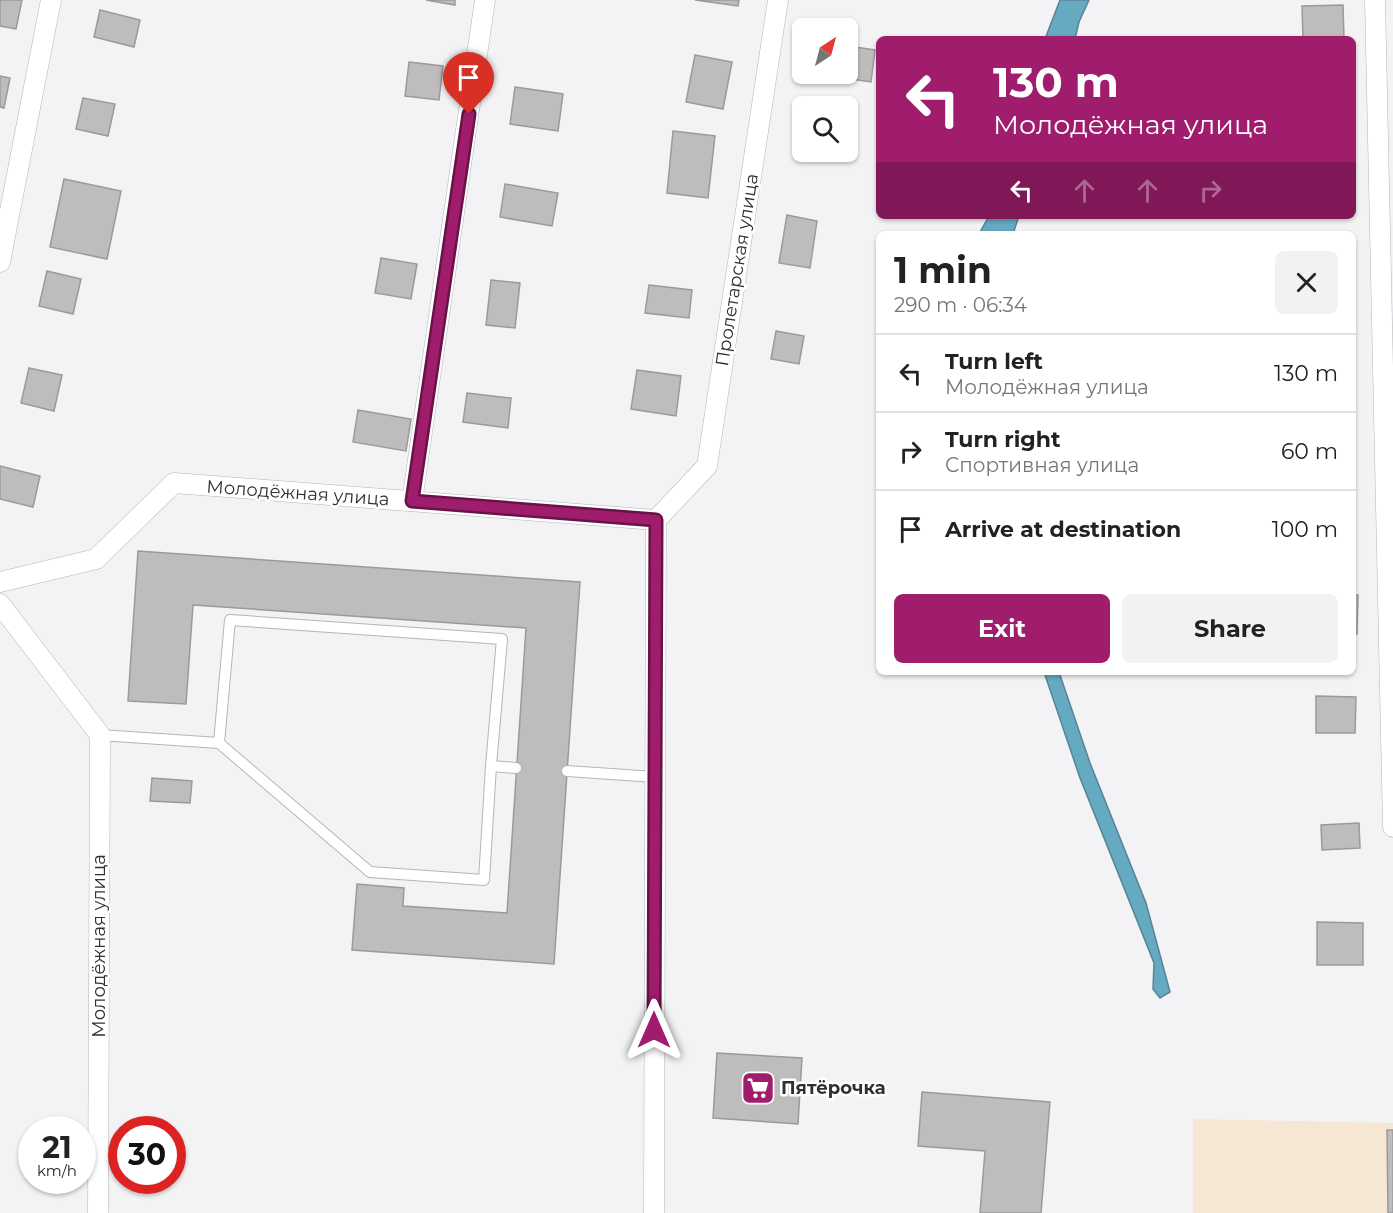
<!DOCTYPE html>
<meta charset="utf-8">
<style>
:root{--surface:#fff;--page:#f2f2f2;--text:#222;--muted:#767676;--line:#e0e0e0;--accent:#a01d6d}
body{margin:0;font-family:Montserrat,sans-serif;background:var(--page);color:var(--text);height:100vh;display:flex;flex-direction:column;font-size:22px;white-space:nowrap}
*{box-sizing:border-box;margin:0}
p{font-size:20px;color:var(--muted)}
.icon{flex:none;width:33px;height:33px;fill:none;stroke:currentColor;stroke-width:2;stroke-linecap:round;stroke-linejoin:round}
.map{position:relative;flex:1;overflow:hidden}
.drawer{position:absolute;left:876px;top:231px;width:480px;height:444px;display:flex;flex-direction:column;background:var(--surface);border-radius:9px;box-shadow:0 2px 4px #0004}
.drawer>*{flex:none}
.top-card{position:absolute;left:876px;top:36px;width:480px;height:183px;border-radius:9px;box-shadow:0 2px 4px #0004;background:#a01d6d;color:#fff;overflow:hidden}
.needle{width:39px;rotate:36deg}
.fabs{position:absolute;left:792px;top:18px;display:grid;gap:12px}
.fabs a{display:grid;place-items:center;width:66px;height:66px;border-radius:9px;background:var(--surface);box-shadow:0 2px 4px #0004;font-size:30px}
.speed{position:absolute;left:18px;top:1116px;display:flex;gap:12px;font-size:30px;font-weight:700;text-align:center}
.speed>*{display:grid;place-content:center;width:78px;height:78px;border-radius:50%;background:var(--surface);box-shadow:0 2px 4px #0004;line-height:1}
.speed small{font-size:15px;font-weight:400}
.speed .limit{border:9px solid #d22;background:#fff;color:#111}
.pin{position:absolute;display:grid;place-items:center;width:51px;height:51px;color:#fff;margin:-62px -26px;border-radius:50% 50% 50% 0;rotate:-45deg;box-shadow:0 0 6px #0007}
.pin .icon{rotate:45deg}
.me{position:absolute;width:66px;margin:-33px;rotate:0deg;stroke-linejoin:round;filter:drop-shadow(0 0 4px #0008)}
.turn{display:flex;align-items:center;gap:21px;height:126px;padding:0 18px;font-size:27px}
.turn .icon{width:78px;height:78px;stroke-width:2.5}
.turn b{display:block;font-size:42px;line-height:51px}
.lanes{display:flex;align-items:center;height:57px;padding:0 18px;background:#0003;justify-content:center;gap:30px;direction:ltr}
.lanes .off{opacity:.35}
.round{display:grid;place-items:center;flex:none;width:63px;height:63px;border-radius:9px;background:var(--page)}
.head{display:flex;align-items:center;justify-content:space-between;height:102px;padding:0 18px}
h1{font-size:36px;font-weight:700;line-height:45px}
.cta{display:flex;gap:12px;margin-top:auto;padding:12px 18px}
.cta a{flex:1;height:69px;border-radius:9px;background:var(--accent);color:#fff;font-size:24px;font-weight:700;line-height:69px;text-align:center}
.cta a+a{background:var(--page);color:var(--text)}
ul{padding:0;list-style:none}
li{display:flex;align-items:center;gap:18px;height:78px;padding:0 18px;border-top:2px solid var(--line)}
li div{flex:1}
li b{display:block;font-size:22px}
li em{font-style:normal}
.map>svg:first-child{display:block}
.industrial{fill:#f6e7d4}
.water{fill:#65aac1;stroke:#558596;stroke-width:1.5}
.building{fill:#bfbcbd;stroke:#9c999a;stroke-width:1.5}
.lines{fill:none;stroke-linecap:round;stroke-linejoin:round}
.service-casing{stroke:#b4b5b7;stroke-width:12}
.minor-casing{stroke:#b4b5b7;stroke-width:21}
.service{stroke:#fff;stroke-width:10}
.minor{stroke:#fff;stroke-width:20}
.route-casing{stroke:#681347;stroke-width:15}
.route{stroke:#a01d6d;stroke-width:10}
.labels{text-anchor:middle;stroke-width:5;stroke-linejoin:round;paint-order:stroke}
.street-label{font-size:18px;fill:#303031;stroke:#fff}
.poi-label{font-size:18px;font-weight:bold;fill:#303031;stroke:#fff;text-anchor:start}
</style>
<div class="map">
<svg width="1393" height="1213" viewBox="0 0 1393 1213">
<rect width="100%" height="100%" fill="#f3f3f6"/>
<polygon class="industrial" points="1193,1119 1393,1123 1393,1213 1193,1213"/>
<g class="water">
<polygon points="1060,0 1089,0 1079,22 1075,39 1045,39"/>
<polygon points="989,216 1019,216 1013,234 979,234"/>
<polygon points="1044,672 1059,672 1090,763 1146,903 1170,992 1160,998 1153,989 1154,963 1080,778"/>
</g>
<g class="building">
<polygon points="0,0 22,0 16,29 0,26"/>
<polygon points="426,0 455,0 455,5"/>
<polygon points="695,0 739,0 738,6"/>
<polygon points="1343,5 1344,39 1303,39 1302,6"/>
<polygon points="100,10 140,20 134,47 94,37"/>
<polygon points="848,46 875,50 871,82 815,74 848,74"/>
<polygon points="695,55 732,62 723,109 686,102"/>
<polygon points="409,62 443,66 439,100 405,96"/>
<polygon points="0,76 10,78 4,108 0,107"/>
<polygon points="515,87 563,94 558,131 510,124"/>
<polygon points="83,98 115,104 108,136 76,129"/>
<polygon points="800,106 805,106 802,106 802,152 830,152 829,159 793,153"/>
<polygon points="673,131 715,136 708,198 667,193"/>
<polygon points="64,179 121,191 107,259 50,247"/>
<polygon points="505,184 558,193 552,226 500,217"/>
<polygon points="787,215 817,221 810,268 779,263"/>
<polygon points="381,258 417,264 411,299 375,293"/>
<polygon points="47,271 81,279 73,314 39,306"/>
<polygon points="491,280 520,283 515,328 486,325"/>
<polygon points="649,285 692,290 689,318 645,313"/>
<polygon points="776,331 804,336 799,364 771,359"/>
<polygon points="29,368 62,375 54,411 21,403"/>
<polygon points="637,370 681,376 676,416 631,409"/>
<polygon points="467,393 511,398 508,428 463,422"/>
<polygon points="358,410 411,419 406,451 353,442"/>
<polygon points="0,466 40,476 33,507 0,499"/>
<rect x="1353" y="469" width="1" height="38"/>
<polygon points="138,551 580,582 554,964 352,950 357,884 404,888 403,906 507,913 526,628 193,605 186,704 128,701"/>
<polygon points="1353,595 1358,595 1357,634 1353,634"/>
<polygon points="1316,696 1356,697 1355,733 1316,733"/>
<polygon points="152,778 192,781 190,803 150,801"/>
<polygon points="1359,823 1360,848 1322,850 1321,825"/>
<polygon points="1317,922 1363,923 1363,965 1317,965"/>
<polygon points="717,1053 802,1058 798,1124 713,1118"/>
<polygon points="922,1092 1050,1102 1041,1213 980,1213 985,1151 918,1146"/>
<polygon points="1387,1130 1393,1130 1393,1213 1388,1213"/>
</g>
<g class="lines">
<defs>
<g id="service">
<polyline points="100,735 219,743 370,872 484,880 491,766 516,768"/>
<polyline points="219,743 230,620 502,639 491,766"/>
<polyline points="567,771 655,777"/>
</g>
<g id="minor">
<polyline points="1375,0 1393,827"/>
<polyline points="0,262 51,0"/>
<polyline points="412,501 485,0"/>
<polyline points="656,520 707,466 778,0"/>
<polyline points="0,582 96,559 174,483 656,520"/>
<polyline points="0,604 100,735 98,1213"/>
<polyline points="654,1213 656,520"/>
</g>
</defs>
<use href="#service" class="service-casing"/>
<use href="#minor" class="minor-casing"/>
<use href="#service" class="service"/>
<use href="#minor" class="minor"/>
</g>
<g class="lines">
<defs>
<polyline id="route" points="469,114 412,501 656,520 654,1030"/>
</defs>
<use href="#route" class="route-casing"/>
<use href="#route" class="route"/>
</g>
<defs>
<symbol id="supermarket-square" viewBox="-11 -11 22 22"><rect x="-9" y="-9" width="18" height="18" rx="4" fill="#a01d6d" stroke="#fff"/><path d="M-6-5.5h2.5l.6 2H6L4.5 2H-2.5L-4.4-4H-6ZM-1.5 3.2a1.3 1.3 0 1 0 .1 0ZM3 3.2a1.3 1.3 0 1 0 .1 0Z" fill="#fff"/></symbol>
</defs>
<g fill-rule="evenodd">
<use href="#supermarket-square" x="739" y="1069" width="38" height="38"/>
</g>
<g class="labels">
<g class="street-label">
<text transform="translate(737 270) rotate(-81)" y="6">Пролетарская улица</text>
<text transform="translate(298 493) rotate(4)" y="6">Молодёжная улица</text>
<text transform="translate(99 946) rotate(-90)" y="6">Молодёжная улица</text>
</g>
<g class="poi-label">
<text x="781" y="1094">Пятёрочка</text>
</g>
</g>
</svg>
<div class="fabs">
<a><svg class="needle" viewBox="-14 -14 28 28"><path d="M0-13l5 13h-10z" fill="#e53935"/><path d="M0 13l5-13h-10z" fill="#767676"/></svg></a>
<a><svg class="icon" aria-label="search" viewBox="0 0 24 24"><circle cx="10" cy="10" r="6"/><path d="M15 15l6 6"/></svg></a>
</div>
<div class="speed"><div>21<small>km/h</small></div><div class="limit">30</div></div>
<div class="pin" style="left:469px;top:114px;background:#d93025"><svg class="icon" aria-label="arrive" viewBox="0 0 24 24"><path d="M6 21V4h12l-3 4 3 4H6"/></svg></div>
<svg class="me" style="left:654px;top:1030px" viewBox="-20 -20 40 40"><path d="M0-17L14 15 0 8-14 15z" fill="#a01d6d" stroke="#fff" stroke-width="4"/></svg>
<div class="top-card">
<div class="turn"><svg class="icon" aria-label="left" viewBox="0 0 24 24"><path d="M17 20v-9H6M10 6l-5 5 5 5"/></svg><div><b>130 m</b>Молодёжная улица</div></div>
<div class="lanes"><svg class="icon" aria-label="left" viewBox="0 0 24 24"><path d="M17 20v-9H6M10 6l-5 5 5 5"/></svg><svg class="icon off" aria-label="ahead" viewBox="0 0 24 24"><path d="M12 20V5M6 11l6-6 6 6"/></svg><svg class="icon off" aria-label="ahead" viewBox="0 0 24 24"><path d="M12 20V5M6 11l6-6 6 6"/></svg><svg class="icon off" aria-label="right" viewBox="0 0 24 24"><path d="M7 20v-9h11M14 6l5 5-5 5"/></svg></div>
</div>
<section class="drawer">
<div class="head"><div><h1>1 min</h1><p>290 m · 06:34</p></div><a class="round"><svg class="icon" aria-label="close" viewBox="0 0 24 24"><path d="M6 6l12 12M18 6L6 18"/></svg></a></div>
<ul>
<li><svg class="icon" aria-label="left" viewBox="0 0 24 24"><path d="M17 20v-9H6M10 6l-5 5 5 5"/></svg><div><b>Turn left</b><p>Молодёжная улица</p></div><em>130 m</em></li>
<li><svg class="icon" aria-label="right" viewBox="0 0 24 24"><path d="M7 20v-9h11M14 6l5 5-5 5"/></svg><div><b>Turn right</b><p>Спортивная улица</p></div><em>60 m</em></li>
<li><svg class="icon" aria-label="arrive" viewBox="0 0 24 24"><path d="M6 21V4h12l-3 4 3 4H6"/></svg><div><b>Arrive at destination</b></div><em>100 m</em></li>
</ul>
<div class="cta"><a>Exit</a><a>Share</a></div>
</section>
</div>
